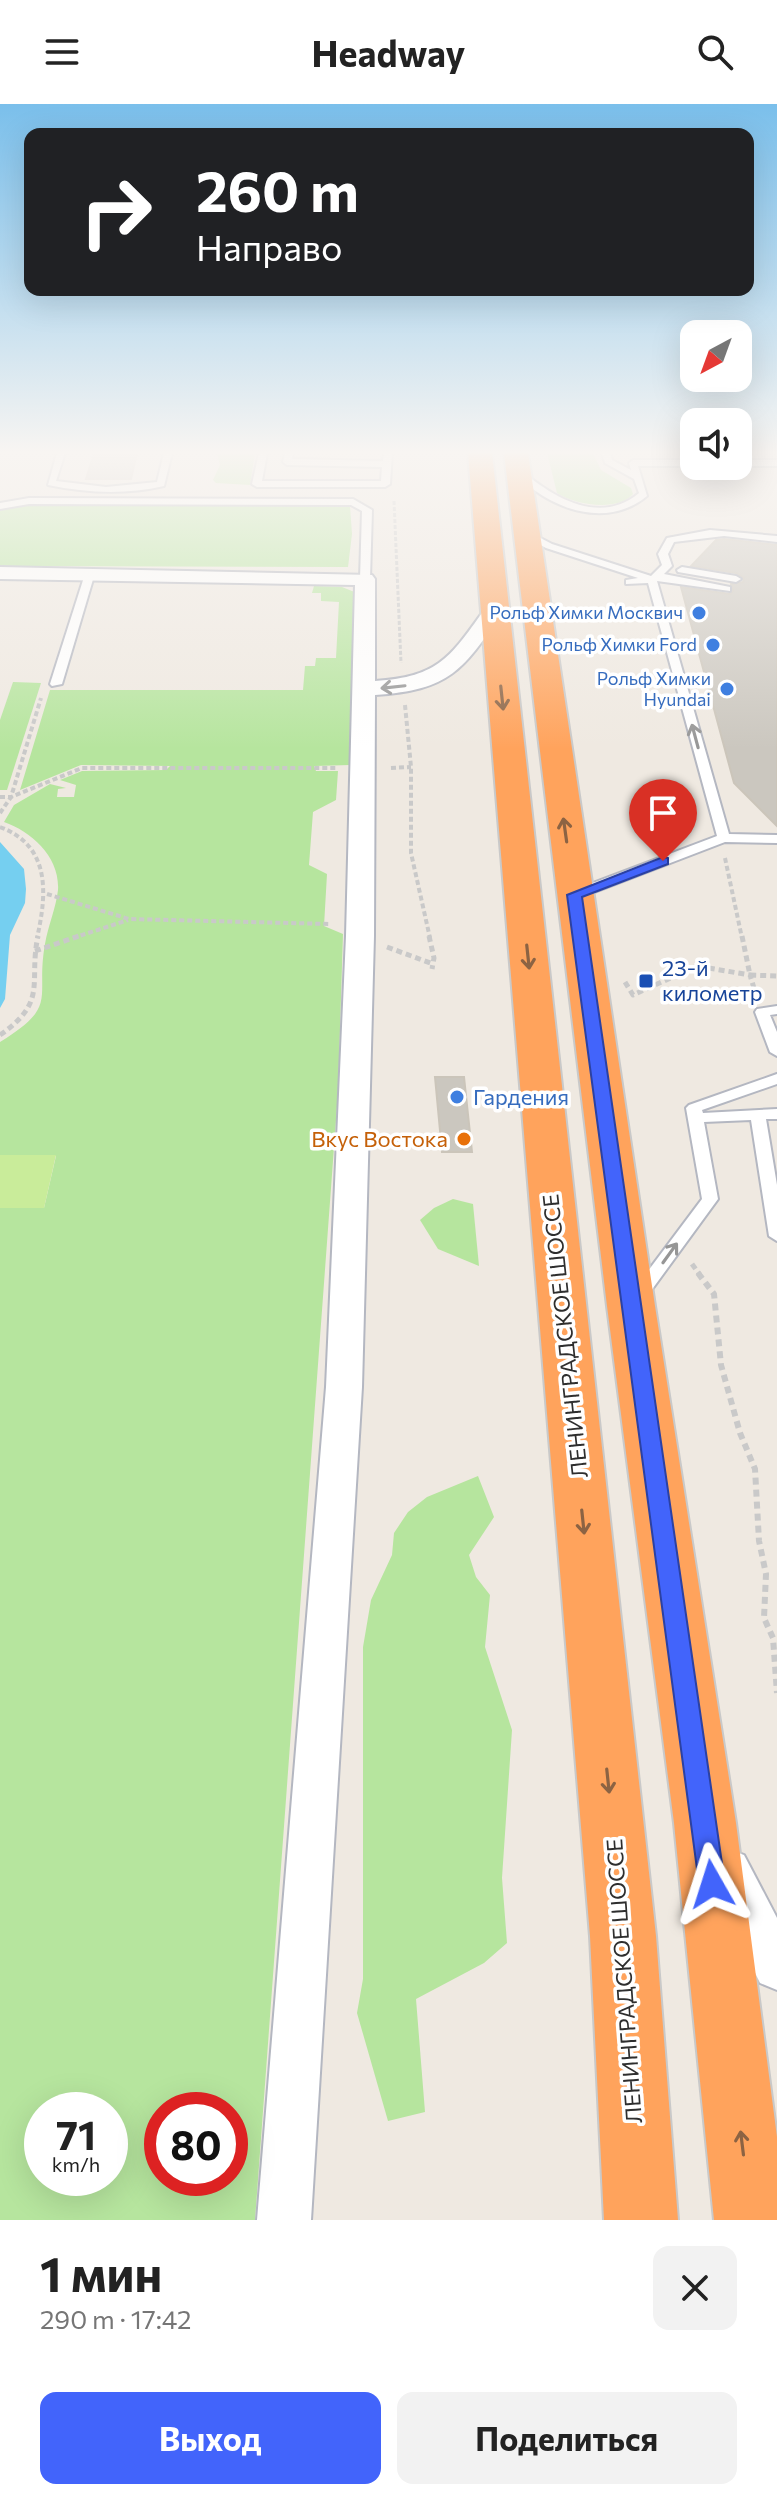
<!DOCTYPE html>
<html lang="ru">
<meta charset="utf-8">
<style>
:root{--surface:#fff;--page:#f2f2f2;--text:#222;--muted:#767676;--accent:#4264fb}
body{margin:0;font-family:Commissioner,sans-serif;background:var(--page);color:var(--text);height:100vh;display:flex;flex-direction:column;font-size:30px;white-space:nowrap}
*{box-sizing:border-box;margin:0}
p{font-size:26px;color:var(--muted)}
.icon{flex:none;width:44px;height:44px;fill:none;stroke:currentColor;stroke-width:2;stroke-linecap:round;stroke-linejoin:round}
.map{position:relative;height:2116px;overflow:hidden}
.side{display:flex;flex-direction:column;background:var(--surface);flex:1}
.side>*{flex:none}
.top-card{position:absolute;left:24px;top:24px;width:730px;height:168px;border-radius:16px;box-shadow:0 8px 32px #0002;background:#202124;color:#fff;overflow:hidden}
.needle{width:52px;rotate:221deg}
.tools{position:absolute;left:680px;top:216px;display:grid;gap:16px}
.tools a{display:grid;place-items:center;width:72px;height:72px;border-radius:16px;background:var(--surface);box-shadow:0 8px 32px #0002;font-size:40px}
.speed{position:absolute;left:24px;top:1988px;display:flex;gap:16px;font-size:40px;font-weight:700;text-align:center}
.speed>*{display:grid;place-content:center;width:104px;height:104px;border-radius:50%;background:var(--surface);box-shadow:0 8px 32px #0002;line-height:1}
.speed small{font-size:20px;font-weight:400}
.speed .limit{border:12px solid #d22;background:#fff;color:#111}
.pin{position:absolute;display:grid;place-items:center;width:68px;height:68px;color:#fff;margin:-82px -34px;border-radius:50% 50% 50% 0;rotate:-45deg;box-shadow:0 0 8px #0007}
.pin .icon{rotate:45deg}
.me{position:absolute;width:88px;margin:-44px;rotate:354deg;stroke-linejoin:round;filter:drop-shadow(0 0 6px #0008)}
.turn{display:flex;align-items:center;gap:28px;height:168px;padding:0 40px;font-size:36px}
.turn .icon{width:104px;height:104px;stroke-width:2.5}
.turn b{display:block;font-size:56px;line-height:68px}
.round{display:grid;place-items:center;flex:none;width:84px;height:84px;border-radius:16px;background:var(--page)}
.summary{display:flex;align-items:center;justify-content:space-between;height:136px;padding:0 40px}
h1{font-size:48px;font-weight:700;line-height:60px}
.cta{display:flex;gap:16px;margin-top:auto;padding:16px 40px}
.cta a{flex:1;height:92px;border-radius:16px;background:var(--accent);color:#fff;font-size:32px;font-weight:700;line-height:92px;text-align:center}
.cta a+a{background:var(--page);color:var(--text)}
header{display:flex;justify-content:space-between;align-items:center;height:104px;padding:0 40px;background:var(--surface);font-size:36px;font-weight:700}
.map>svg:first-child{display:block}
.green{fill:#b6e59e;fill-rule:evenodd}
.pitch{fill:#c9ec9a}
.water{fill:#75cff0}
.building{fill:#cbc7bf;stroke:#cbc5ba;stroke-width:2}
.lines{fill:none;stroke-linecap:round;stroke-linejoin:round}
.lane-casing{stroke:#b4b7c1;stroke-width:4}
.street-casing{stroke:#b4b7c1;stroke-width:4}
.highway-casing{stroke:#c9c9c9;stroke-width:4}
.path-far3{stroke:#c9c9c9;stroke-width:3;stroke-dasharray:4 2;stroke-linecap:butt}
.path-far2{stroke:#c9c9c9;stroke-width:4;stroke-dasharray:5 3;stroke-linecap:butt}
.path-far1{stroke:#c9c9c9;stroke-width:5;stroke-dasharray:6 4;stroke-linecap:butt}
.path{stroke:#c9c9c9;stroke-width:6;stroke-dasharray:7 5;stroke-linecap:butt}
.lane{fill:#fff;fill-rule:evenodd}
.street{fill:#fff;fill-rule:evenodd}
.highway{fill:#ffa35c;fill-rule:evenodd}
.oneway{stroke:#969696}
.oneway2{stroke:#8c6343}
.route{fill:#4264fb;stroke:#2b41a3;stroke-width:2}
.shop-dot{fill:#3f7fe0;stroke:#fff;stroke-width:3}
.transit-dot{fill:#1a4fb4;stroke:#fff;stroke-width:3}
.food-dot{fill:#e8710a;stroke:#fff;stroke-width:3}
.labels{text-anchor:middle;stroke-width:7;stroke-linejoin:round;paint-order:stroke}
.far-shop-label{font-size:18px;fill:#366cbe;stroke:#fff;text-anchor:end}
.transit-label{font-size:22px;fill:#164399;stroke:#fff;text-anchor:start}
.shop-label{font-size:22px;fill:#366cbe;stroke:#fff;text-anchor:start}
.food-label{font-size:22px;fill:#c56008;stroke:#fff;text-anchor:end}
.street-label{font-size:22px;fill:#2e2e2e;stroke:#fff}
</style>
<header><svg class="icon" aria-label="menu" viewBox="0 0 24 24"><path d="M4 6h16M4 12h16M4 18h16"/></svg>Headway<svg class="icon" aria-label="search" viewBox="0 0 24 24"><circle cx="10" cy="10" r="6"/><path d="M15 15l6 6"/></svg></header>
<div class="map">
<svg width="777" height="2116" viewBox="0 0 777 2116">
<rect width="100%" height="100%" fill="#efe9e1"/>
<g class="green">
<polygon points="217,349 255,349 250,381 216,379 213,376 220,361"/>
<path d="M547,349H593L601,366L631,384L633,390C618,408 575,401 557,389Z"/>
<polygon points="29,397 350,402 352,430 348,463 0,462 0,402"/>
<path d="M314,482L342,483L357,489L350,661L314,662L316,667H338L336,696L313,708L309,761L327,770L324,822L343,830L338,989L255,2116H0V1104H44L56,1052L0,1051V938C60,901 35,895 45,840C48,822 56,804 58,786C60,753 32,728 4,718L14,701L50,680L66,684L58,685L57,693H74L76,681L60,676L82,667L166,666L170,662L81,661L20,686L50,586H303L305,562H315L316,554H336L339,498L321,497V489H312ZM42,2006H110V2074H42ZM162,2006H230V2074H162Z"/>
<polygon points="13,578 41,579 7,686 0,686 0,616"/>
<polygon points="453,1095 473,1100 479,1162 438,1145 420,1116 434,1104"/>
<polygon points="478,1372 494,1413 469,1451 476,1473 490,1491 485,1543 512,1626 502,1774 507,1839 484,1859 416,1895 425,2008 388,2017 357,1909 363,1875 363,1543 371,1496 392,1451 394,1429 408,1408 427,1393"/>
</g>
<polygon class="pitch" points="0,1051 56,1051 44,1104 0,1104"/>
<polygon class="water" points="0,738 24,765 26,785 25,799 10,831 5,895 0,904"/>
<g class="building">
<polygon points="94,349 137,349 131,375 86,375"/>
<polygon points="724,435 777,441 777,722 734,679 681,483 730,490 733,487 731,480 743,478 744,474 736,469 691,462 716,436"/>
<polygon points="435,973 464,973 472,1048 442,1048"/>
</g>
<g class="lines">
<defs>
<g id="lane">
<path d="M57,349H65L56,377L106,383L157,378L164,349H172L164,382C125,391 87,389 48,381Z"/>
<polygon points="259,349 267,349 262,377 381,377 382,363 287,361 283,358 285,349 293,349 292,355 383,357 384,349 392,349 390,380 385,383 257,383 252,380"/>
<path d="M602,349H610L612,356L631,366L629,359L633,356H694V362H638L647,392C606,426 549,405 515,369L522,367C555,395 601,421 639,389L634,375L605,359Z"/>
<rect x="738" y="356" width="39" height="6"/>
<polygon points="29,394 353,395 372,406 370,475 365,478 360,475 362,407 351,401 29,400 0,405 0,399"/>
<polygon points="710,426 777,432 777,438 724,432 674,438 668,450 672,462 664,470 730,483 730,487 657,477 729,730 777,731 777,739 725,738 579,794 569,794 569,788 717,732 648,479 626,480 626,476 638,474 546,444 521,430 529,428 552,440 651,472 662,461 658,450 667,434"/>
<polygon points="682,463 736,472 741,475 736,478 678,468 677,466"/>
<polygon points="85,470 94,472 62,580 52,582 50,580"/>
<polygon points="777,902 777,910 770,911 777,928 777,952 770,948 755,908 757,905"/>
<polygon points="777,970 777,980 702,1006 703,1009 777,1005 777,1015 766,1015 777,1081 777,1137 769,1132 751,1016 704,1018 718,1095 645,1195 633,1195 630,1191 702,1095 686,1004 689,1001"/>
</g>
<g id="street">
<path d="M0,463L372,471L375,475V577C440,573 451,552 487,502H501L504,506C463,566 451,586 375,591L374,832L362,1283L311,2116H257L326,1283L346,832L355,481L0,475Z"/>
<polygon points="728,1745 744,1751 777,1814 777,1886 760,1879 705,1766 712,1751"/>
</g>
<g id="highway">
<polygon points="468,349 492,349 656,1832 678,2116 604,2116 590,1832"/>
<polygon points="504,349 528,349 655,1202 736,1719 777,2033 777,2116 714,2116 674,1719 607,1202"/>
</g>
</defs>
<use href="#lane" class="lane-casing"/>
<use href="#street" class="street-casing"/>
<use href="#highway" class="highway-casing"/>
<polyline class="path-far3" points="394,397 401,559"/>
<g class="path-far2">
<polyline points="405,601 411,663 411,749 430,834"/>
<polyline points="391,664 411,663"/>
<polyline points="0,693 11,693 82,664 337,664"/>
<polyline points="0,709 11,693 41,594"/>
<path d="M0,723C51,742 47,790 37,834"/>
<polyline points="725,754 742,834"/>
<polyline points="47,790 129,815 330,820"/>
<polyline points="73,834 128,816"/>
</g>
<g class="path-far1">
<polyline points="429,832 434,854 432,865"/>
<polyline points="742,832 750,871 777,872"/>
<polyline points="387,843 433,860"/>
<polyline points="35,847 79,832"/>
<polyline points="698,870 697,862 750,871 756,891"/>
<polyline points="625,878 633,891 697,862"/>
<path d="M0,931C49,897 28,879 38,832"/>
<polyline points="692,1160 700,1171"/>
</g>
<polyline class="path" points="698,1169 714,1190 721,1261 740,1329 755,1365 759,1437 766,1470 764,1514 773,1534 777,1589"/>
<use href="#lane" class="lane"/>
<use href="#street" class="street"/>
<use href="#highway" class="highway"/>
</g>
<defs><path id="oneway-shaft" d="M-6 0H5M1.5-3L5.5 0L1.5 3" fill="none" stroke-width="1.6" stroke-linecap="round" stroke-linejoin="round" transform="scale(2)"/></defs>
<g class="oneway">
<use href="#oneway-shaft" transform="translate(393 583) rotate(174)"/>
<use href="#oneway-shaft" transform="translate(695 632) rotate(-105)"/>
<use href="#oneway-shaft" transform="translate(670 1149) rotate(-54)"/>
</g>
<g class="oneway2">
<use href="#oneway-shaft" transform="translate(502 594) rotate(84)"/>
<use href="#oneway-shaft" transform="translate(565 726) rotate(-98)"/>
<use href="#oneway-shaft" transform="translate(528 853) rotate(84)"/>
<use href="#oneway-shaft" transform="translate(583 1418) rotate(84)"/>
<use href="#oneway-shaft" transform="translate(608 1677) rotate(84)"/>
<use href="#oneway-shaft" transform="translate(742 2039) rotate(-97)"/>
</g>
<linearGradient id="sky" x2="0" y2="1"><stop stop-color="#7abfeb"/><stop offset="0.54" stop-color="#f8f5f2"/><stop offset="1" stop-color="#f8f5f2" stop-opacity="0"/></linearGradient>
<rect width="777" height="645" fill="url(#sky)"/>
<polygon class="route" points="663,753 668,754 668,760 582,793 725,1780 721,1789 712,1792 702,1789 699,1780 567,791"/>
<g class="shop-dot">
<circle cx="699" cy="509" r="8"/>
<circle cx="713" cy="541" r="8"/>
<circle cx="727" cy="585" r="8"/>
<circle cx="457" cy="993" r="8"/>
</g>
<rect class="transit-dot" x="638" y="869" width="16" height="16" rx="4"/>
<circle class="food-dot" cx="464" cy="1035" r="8"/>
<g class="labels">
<g class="far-shop-label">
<text x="683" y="515">Рольф Химки Москвич</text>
<text x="697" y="547">Рольф Химки Ford</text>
<text x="711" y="581">Рольф Химки<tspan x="711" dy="21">Hyundai</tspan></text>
</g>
<g class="transit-label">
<text x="662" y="872">23-й<tspan x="662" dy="25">километр</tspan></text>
</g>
<g class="shop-label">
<text x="473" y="1001">Гардения</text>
</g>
<g class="food-label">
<text x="448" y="1043">Вкус Востока</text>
</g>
<g class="street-label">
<text transform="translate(565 1232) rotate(-96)" y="8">ЛЕНИНГРАДСКОЕ ШОССЕ</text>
<text transform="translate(624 1877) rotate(-94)" y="8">ЛЕНИНГРАДСКОЕ ШОССЕ</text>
</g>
</g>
</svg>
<div class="tools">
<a><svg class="needle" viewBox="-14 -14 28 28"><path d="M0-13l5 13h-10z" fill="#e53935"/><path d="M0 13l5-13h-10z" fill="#767676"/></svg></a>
<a><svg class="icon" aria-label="sound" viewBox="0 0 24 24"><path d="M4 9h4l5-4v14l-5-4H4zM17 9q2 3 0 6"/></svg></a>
</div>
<div class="speed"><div>71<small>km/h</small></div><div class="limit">80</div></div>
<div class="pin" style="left:663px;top:757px;background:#d93025"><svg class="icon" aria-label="arrive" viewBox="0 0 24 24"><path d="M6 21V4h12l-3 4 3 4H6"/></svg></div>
<svg class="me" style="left:712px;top:1780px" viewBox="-20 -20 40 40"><path d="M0-17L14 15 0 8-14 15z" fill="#4264fb" stroke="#fff" stroke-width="4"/></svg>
<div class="top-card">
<div class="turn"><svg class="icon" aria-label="right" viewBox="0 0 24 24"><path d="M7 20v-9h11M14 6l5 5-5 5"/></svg><div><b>260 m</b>Направо</div></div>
</div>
</div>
<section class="side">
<div class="summary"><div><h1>1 мин</h1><p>290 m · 17:42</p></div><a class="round"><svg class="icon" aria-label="close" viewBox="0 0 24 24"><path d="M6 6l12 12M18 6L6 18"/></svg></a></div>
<div class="cta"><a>Выход</a><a>Поделиться</a></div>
</section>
